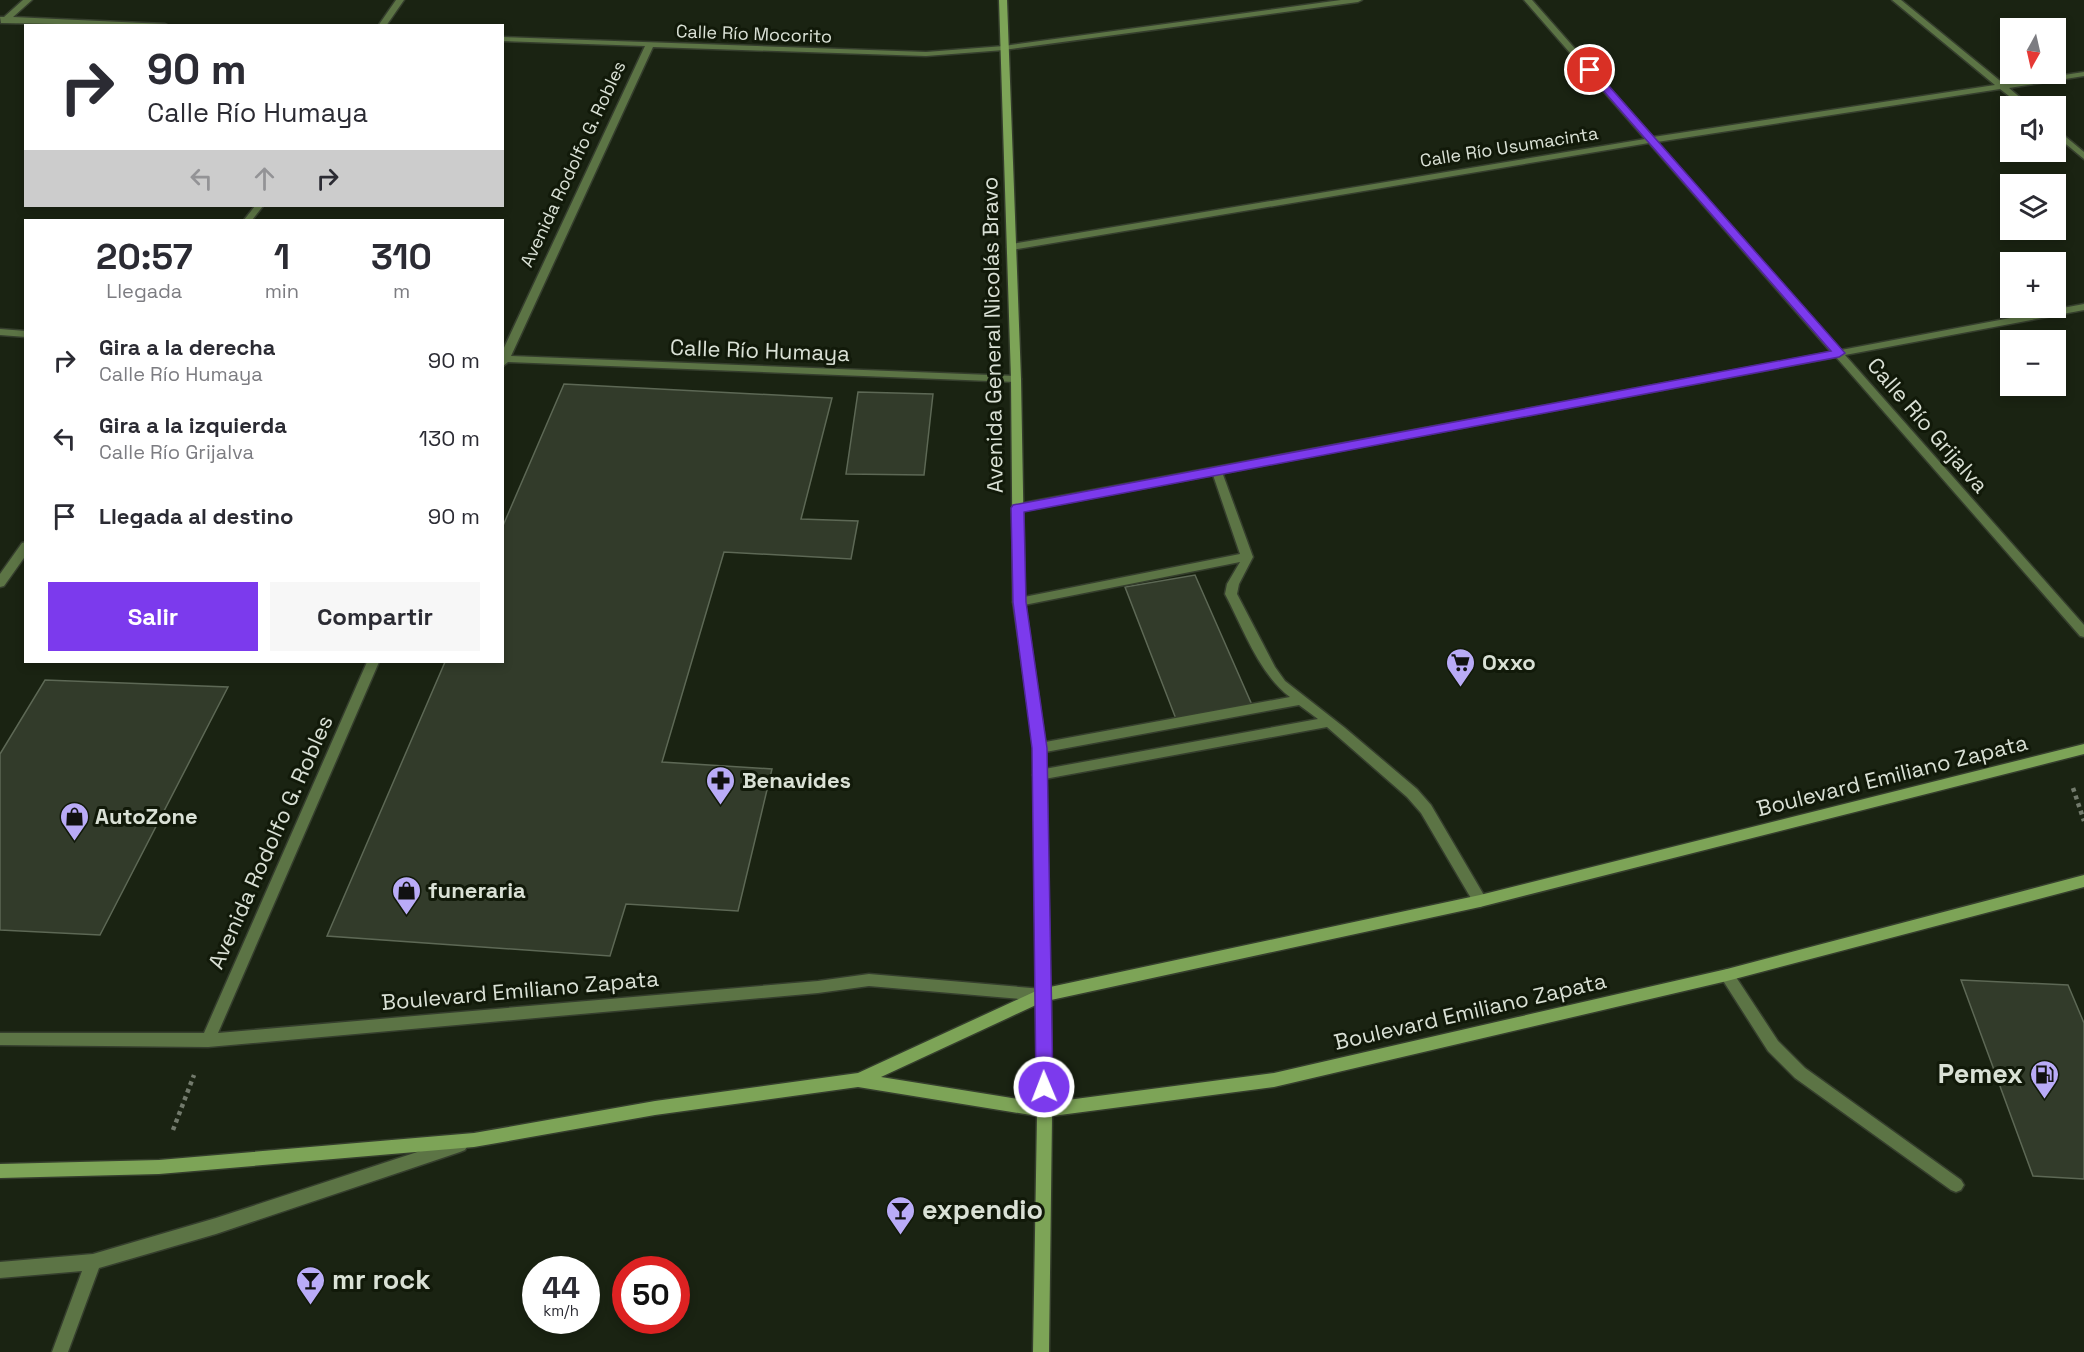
<!DOCTYPE html>
<html lang="es">
<meta charset="utf-8">
<style>
:root{--surface:#fff;--page:#f7f7f7;--text:#2b2b33;--muted:#7c7c81;--accent:#7c3aed}
body{margin:0;font-family:"Space Grotesk",sans-serif;background:var(--page);color:var(--text);height:100vh;display:flex;flex-direction:column;font-size:22px;white-space:nowrap}
*{box-sizing:border-box;margin:0}
p{font-size:20px;color:var(--muted)}
.icon{flex:none;width:33px;height:33px;fill:none;stroke:currentColor;stroke-width:2;stroke-linecap:round;stroke-linejoin:round}
.map{position:relative;flex:1;overflow:hidden}
.panel{position:absolute;left:24px;top:219px;width:480px;height:444px;display:flex;flex-direction:column;background:var(--surface);border-radius:0px;box-shadow:0 3px 9px #0003}
.panel>*{flex:none}
.guide{position:absolute;left:24px;top:24px;width:480px;height:183px;border-radius:0px;box-shadow:0 3px 9px #0003;background:#fff;color:var(--text);overflow:hidden}
.needle{width:39px;rotate:188deg}
.buttons{position:absolute;left:2000px;top:18px;display:grid;gap:12px}
.buttons a{display:grid;place-items:center;width:66px;height:66px;border-radius:0px;background:var(--surface);box-shadow:0 3px 9px #0003;font-size:30px}
.speed{position:absolute;left:522px;top:1256px;display:flex;gap:12px;font-size:30px;font-weight:700;text-align:center}
.speed>*{display:grid;place-content:center;width:78px;height:78px;border-radius:50%;background:var(--surface);box-shadow:0 3px 9px #0003;line-height:1}
.speed small{font-size:15px;font-weight:400}
.speed .limit{border:9px solid #d22;background:#fff;color:#111}
.pin{position:absolute;display:grid;place-items:center;width:51px;height:51px;color:#fff;margin:-26px;border:3px solid #fff;border-radius:50%;box-shadow:0 2px 6px #0007}
.me{position:absolute;width:66px;margin:-33px;rotate:359deg;stroke-linejoin:round;filter:drop-shadow(0 0 4px #0008)}
.turn{display:flex;align-items:center;gap:21px;height:126px;padding:0 24px;font-size:27px}
.turn .icon{width:78px;height:78px;stroke-width:2.5}
.turn b{display:block;font-size:42px;line-height:51px}
.lanes{display:flex;align-items:center;height:57px;padding:0 24px;background:#0003;justify-content:center;gap:30px;direction:ltr}
.lanes .off{opacity:.35}
.eta{display:flex;justify-content:space-evenly;align-items:center;height:102px;text-align:center}
.eta b{font-size:36px;font-weight:700;line-height:42px}
.primary-button{display:flex;gap:12px;margin-top:auto;padding:12px 24px}
.primary-button a{flex:1;height:69px;border-radius:0px;background:var(--accent);color:#fff;font-size:24px;font-weight:700;line-height:69px;text-align:center}
.primary-button a+a{background:var(--page);color:var(--text)}
ul{padding:0;list-style:none}
li{display:flex;align-items:center;gap:18px;height:78px;padding:0 24px}
li div{flex:1}
li b{display:block;font-size:22px}
li em{font-style:normal}
.map>svg:first-child{display:block}
.building{fill:#323b2a;stroke:#5d6855;stroke-width:1.5}
.lines{fill:none;stroke-linecap:round;stroke-linejoin:round}
.lane-casing{stroke:#353e2d;stroke-width:3}
.street-casing{stroke:#353e2d;stroke-width:3}
.secondary-casing{stroke:#353e2d;stroke-width:3}
.path{stroke:#727a6c;stroke-width:4.5;stroke-dasharray:4 4;stroke-linecap:butt}
.lane{fill:#5c7445;fill-rule:evenodd}
.street{fill:#5c7445;fill-rule:evenodd}
.secondary{fill:#7da457;fill-rule:evenodd}
.route{fill:#7c3aed;stroke:#51269a;stroke-width:1.5}
.labels{text-anchor:middle;stroke-width:6;stroke-linejoin:round;paint-order:stroke}
.far-street-label{font-size:18px;fill:#dae1d6;stroke:#111909}
.street-label{font-size:22px;fill:#dae1d6;stroke:#111909}
.poi-label{font-size:22px;font-weight:bold;fill:#dae1d6;stroke:#111909;text-anchor:start}
.near-poi-label{font-size:27px;font-weight:bold;fill:#dae1d6;stroke:#111909;text-anchor:start}
</style>
<div class="map">
<svg width="2084" height="1352" viewBox="0 0 2084 1352">
<rect width="100%" height="100%" fill="#1a2312"/>
<g class="building">
<polygon points="564,384 832,398 801,519 858,521 851,559 724,552 662,762 772,769 738,911 626,904 610,956 327,936 445,662 502,662 502,528"/>
<polygon points="858,392 933,394 924,475 846,474"/>
<polygon points="1195,575 1252,705 1176,719 1125,587"/>
<polygon points="45,680 228,687 100,935 0,930 0,754"/>
<polygon points="1961,980 2068,985 2084,1023 2084,1179 2033,1176"/>
</g>
<g class="lines">
<defs>
<g id="lane">
<path d="M1217,468L1222,472L1253,557L1239,584L1237,594L1275,667L1285,681L1345,728L1417,789L1431,805L1485,897L1487,901L1485,905L1480,907L1475,905L1421,813L1407,797L1327,727L1039,780L1035,779L1033,775L1035,771L1039,770L1318,719L1299,705L1040,753L1036,751L1034,748L1036,745L1040,743L1290,697C1259,674 1243,628 1225,594L1227,584L1240,562L1019,606L1013,602L1019,598L1240,554L1212,472Z"/>
<polygon points="1727,969 1732,971 1778,1041 1805,1068 1961,1180 1964,1185 1961,1190 1956,1192 1951,1190 1795,1078 1768,1051 1722,979 1720,975 1722,971"/>
</g>
<g id="street">
<polygon points="23,0 32,0 13,17 165,24 169,26 1,23 0,17 4,17"/>
<polygon points="396,0 404,0 386,26 378,26"/>
<polygon points="1341,0 1362,0 1358,2 1004,50 926,56 653,47 511,356 1016,376 1021,379 1016,382 508,362 502,367 502,352 645,46 502,41 502,37 926,52 1004,46"/>
<polygon points="1524,0 1532,0 1653,137 1995,85 1892,0 1901,0 2004,84 2084,72 2084,76 2009,88 2030,106 2022,106 2000,89 1657,142 1841,350 2084,304 2084,310 1845,355 2084,625 2084,637 2080,636 1836,357 1018,512 1014,511 1013,508 1018,504 1831,352 1649,143 1012,250 1007,247 1012,244 1645,139"/>
<polygon points="2055,128 2084,152 2084,159 2055,135"/>
<polygon points="255,206 263,206 252,220 244,220"/>
<polygon points="0,329 26,331 26,337 0,335"/>
<polygon points="26,542 26,555 4,586 0,587 0,574 22,543"/>
<polygon points="367,662 379,662 218,1033 818,981 869,974 1043,989 1048,991 1050,995 1048,999 1043,1001 869,986 818,993 208,1047 0,1045 0,1033 204,1033"/>
<polygon points="460,1138 465,1140 468,1145 465,1150 460,1152 216,1234 99,1268 68,1352 52,1352 82,1271 0,1278 0,1262 93,1254 216,1218"/>
</g>
<path id="secondary" d="M999,0H1007L1021,379L1025,602L1046,748L1050,987L1480,895L2084,744V754L1480,907L1051,1000L1052,1102L1274,1073L1727,969L2084,875V887L1727,981L1274,1087L1052,1116L1049,1352H1033L1037,1116L858,1087L655,1115L474,1147L159,1174L0,1178V1164L159,1160L474,1133L655,1101L858,1073L1036,991L1034,748L1013,602L1011,379ZM1036,1005L1037,1102L881,1077Z"/>
</defs>
<use href="#lane" class="lane-casing"/>
<use href="#street" class="street-casing"/>
<use href="#secondary" class="secondary-casing"/>
<g class="path">
<polyline points="2073,788 2084,821"/>
<polyline points="173,1130 194,1075"/>
</g>
<use href="#lane" class="lane"/>
<use href="#street" class="street"/>
<use href="#secondary" class="secondary"/>
</g>
<polygon class="route" points="1590,67 1593,68 1845,353 1839,357 1024,512 1026,602 1047,748 1053,1087 1050,1093 1044,1095 1038,1093 1036,1087 1032,748 1013,602 1011,508 1013,505 1831,351 1587,72 1587,68"/>
<defs>
<symbol id="supermarket-pin" viewBox="-11 -11 22 30"><path d="M0 17L-7.5 6A9.5 9.5 0 1 1 7.5 6Z" fill="#b9abf7" stroke="#111909"/><path d="M-6-5.5h2.5l.6 2H6L4.5 2H-2.5L-4.4-4H-6ZM-1.5 3.2a1.3 1.3 0 1 0 .1 0ZM3 3.2a1.3 1.3 0 1 0 .1 0Z" fill="#111"/></symbol>
<symbol id="pharmacy-pin" viewBox="-11 -11 22 30"><path d="M0 17L-7.5 6A9.5 9.5 0 1 1 7.5 6Z" fill="#b9abf7" stroke="#111909"/><path d="M-2-6h4v4h4v4h-4v4h-4v-4h-4v-4h4Z" fill="#111"/></symbol>
<symbol id="shop-pin" viewBox="-11 -11 22 30"><path d="M0 17L-7.5 6A9.5 9.5 0 1 1 7.5 6Z" fill="#b9abf7" stroke="#111909"/><path d="M-5-2.5h2.3a2.7 3.5 0 0 1 5.4 0H5L5.5 6h-11ZM-1.5-2.5h3a1.5 2.3 0 0 0-3 0Z" fill="#111"/></symbol>
<symbol id="fuel-pin" viewBox="-11 -11 22 30"><path d="M0 17L-7.5 6A9.5 9.5 0 1 1 7.5 6Z" fill="#b9abf7" stroke="#111909"/><path d="M-5.5-6h7V0h2V4h1.3V-2.5L3-4.5l.8-.8L6-3V5H2.5V1h-1V6h-7ZM-4.2-4.7v3.2H.2V-4.7Z" fill="#111"/></symbol>
<symbol id="bar-pin" viewBox="-11 -11 22 30"><path d="M0 17L-7.5 6A9.5 9.5 0 1 1 7.5 6Z" fill="#b9abf7" stroke="#111909"/><path d="M-6-5H6L.8 .8V4.5H3.5V6h-7V4.5H-.8V.8Z" fill="#111"/></symbol>
</defs>
<g fill-rule="evenodd">
<use href="#supermarket-pin" x="1444" y="646" width="33" height="45"/>
<use href="#pharmacy-pin" x="704" y="764" width="33" height="45"/>
<use href="#shop-pin" x="58" y="800" width="33" height="45"/>
<use href="#shop-pin" x="390" y="874" width="33" height="45"/>
<use href="#fuel-pin" x="2028" y="1058" width="33" height="45"/>
<use href="#bar-pin" x="884" y="1194" width="33" height="45"/>
<use href="#bar-pin" x="294" y="1264" width="33" height="45"/>
</g>
<g class="labels">
<g class="far-street-label">
<text transform="translate(754 34) rotate(2)" y="6">Calle Río Mocorito</text>
<text transform="translate(1509 147) rotate(-9)" y="6">Calle Río Usumacinta</text>
<text transform="translate(573 164) rotate(-65)" y="6">Avenida Rodolfo G. Robles</text>
</g>
<g class="street-label">
<text transform="translate(992 335) rotate(-91)" y="8">Avenida General Nicolás Bravo</text>
<text transform="translate(760 350) rotate(2)" y="8">Calle Río Humaya</text>
<text transform="translate(1928 425) rotate(49)" y="8">Calle Río Grijalva</text>
<text transform="translate(1892 775) rotate(-14)" y="8">Boulevard Emiliano Zapata</text>
<text transform="translate(270 842) rotate(-66)" y="8">Avenida Rodolfo G. Robles</text>
<text transform="translate(520 990) rotate(-5)" y="8">Boulevard Emiliano Zapata</text>
<text transform="translate(1470 1011) rotate(-13)" y="8">Boulevard Emiliano Zapata</text>
</g>
<g class="poi-label">
<text x="1482" y="670">Oxxo</text>
<text x="742" y="788">Benavides</text>
<text x="95" y="824">AutoZone</text>
<text x="428" y="898">funeraria</text>
</g>
<g class="near-poi-label">
<text x="2023" y="1083" text-anchor="end">Pemex</text>
<text x="922" y="1219">expendio</text>
<text x="332" y="1289">mr rock</text>
</g>
</g>
</svg>
<div class="buttons">
<a><svg class="needle" viewBox="-14 -14 28 28"><path d="M0-13l5 13h-10z" fill="#e53935"/><path d="M0 13l5-13h-10z" fill="#7c7c81"/></svg></a>
<a><svg class="icon" aria-label="sound" viewBox="0 0 24 24"><path d="M4 9h4l5-4v14l-5-4H4zM17 9q2 3 0 6"/></svg></a>
<a><svg class="icon" aria-label="layers" viewBox="0 0 24 24"><path d="M12 4l9 5-9 5-9-5zM3 14l9 5 9-5"/></svg></a>
<a>+</a>
<a>−</a>
</div>
<div class="speed"><div>44<small>km/h</small></div><div class="limit">50</div></div>
<div class="pin" style="left:1590px;top:70px;background:#d93025"><svg class="icon" aria-label="arrive" viewBox="0 0 24 24"><path d="M6 21V4h12l-3 4 3 4H6"/></svg></div>
<svg class="me" style="left:1044px;top:1087px" viewBox="-20 -20 40 40"><circle r="17" fill="#7c3aed" stroke="#fff" stroke-width="3"/><path d="M0-11L8 9 0 5-8 9z" fill="#fff"/></svg>
<div class="guide">
<div class="turn"><svg class="icon" aria-label="right" viewBox="0 0 24 24"><path d="M7 20v-9h11M14 6l5 5-5 5"/></svg><div><b>90 m</b>Calle Río Humaya</div></div>
<div class="lanes"><svg class="icon off" aria-label="left" viewBox="0 0 24 24"><path d="M17 20v-9H6M10 6l-5 5 5 5"/></svg><svg class="icon off" aria-label="ahead" viewBox="0 0 24 24"><path d="M12 20V5M6 11l6-6 6 6"/></svg><svg class="icon" aria-label="right" viewBox="0 0 24 24"><path d="M7 20v-9h11M14 6l5 5-5 5"/></svg></div>
</div>
<section class="panel">
<div class="eta">
<div><b>20:57</b><p>Llegada</p></div>
<div><b>1</b><p>min</p></div>
<div><b>310</b><p>m</p></div>
</div>
<ul>
<li><svg class="icon" aria-label="right" viewBox="0 0 24 24"><path d="M7 20v-9h11M14 6l5 5-5 5"/></svg><div><b>Gira a la derecha</b><p>Calle Río Humaya</p></div><em>90 m</em></li>
<li><svg class="icon" aria-label="left" viewBox="0 0 24 24"><path d="M17 20v-9H6M10 6l-5 5 5 5"/></svg><div><b>Gira a la izquierda</b><p>Calle Río Grijalva</p></div><em>130 m</em></li>
<li><svg class="icon" aria-label="arrive" viewBox="0 0 24 24"><path d="M6 21V4h12l-3 4 3 4H6"/></svg><div><b>Llegada al destino</b></div><em>90 m</em></li>
</ul>
<div class="primary-button"><a>Salir</a><a>Compartir</a></div>
</section>
</div>
